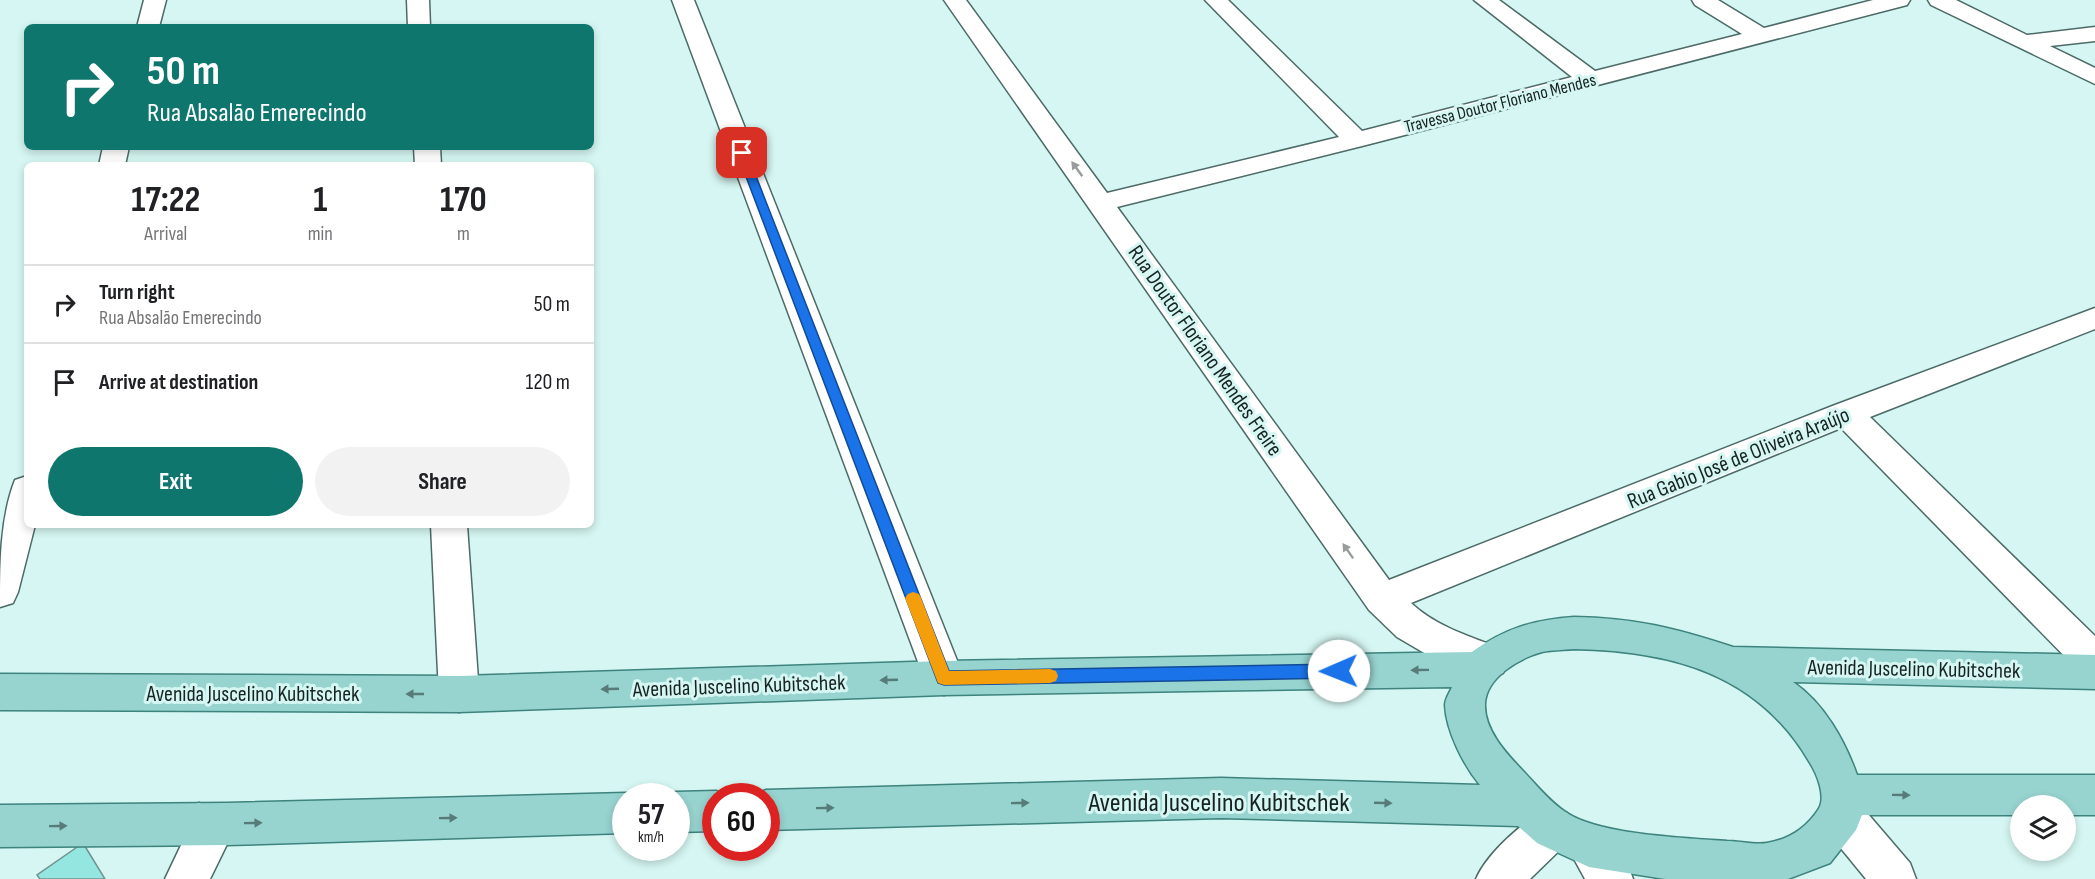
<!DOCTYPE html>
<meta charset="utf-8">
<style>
:root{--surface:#fff;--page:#f2f2f2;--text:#202124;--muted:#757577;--line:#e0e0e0;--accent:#0f766e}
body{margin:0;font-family:"Sofia Sans Condensed",sans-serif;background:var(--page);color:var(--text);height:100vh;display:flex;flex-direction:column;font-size:22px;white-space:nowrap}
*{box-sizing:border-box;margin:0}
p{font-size:20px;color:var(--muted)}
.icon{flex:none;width:33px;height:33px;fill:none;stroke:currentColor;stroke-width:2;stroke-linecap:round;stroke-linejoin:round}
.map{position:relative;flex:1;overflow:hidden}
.details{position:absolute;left:24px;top:162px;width:570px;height:366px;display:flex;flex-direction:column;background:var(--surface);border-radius:9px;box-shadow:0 3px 9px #0003}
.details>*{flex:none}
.guide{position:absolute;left:24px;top:24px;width:570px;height:126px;border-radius:9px;box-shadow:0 3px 9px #0003;background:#0f766e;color:#fff;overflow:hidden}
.controls{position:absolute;left:2010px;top:795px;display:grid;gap:12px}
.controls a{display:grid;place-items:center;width:66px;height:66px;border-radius:50%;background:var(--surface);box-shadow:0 3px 9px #0003;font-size:30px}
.speed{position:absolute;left:612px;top:783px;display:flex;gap:12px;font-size:30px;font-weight:700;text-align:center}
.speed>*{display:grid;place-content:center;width:78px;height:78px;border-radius:50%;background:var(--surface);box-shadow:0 3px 9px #0003;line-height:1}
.speed small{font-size:15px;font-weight:400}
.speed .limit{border:9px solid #d22;background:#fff;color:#111}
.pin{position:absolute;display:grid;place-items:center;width:51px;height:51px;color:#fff;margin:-26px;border-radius:12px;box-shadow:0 3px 9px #0006}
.me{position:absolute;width:66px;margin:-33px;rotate:269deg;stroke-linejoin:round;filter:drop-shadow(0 0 4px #0008)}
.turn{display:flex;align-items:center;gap:21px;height:126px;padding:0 24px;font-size:27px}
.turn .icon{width:78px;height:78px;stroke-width:2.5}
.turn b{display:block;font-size:42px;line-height:51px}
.eta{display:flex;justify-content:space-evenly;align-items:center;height:102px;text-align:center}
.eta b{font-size:36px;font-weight:700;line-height:42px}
.primary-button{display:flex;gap:12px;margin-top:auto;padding:12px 24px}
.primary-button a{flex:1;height:69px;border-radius:36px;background:var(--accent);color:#fff;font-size:24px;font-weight:700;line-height:69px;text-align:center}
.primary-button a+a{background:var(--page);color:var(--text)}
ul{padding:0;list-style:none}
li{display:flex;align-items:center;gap:18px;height:78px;padding:0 24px;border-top:2px solid var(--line)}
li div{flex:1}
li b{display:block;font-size:22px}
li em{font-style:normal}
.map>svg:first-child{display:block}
.building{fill:#93e7e0;stroke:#72918e;stroke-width:1.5}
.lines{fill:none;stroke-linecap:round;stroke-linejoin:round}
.minor-casing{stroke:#4c6a67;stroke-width:3}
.major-casing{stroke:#3d837e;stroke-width:3}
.minor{fill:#fff;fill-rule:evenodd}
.major{fill:#97d3cf;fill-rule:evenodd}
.oneway{fill:#979c9c}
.oneway2{fill:#577b78}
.route{fill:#1a73e8;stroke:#114b97;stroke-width:1.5}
.slow{fill:#f59e0b}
.labels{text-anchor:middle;stroke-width:6;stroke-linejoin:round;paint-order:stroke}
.far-street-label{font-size:18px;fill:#172322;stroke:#d5f6f2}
.street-label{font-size:22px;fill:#172322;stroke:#d5f6f2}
.near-street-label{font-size:27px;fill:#172322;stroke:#d5f6f2}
</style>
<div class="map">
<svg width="2095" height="879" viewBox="0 0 2095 879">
<rect width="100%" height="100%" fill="#d5f6f2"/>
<polygon class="building" points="83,843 105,879 40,879 37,875"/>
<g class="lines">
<defs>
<g id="minor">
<polygon points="144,0 166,0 159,27 137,27"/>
<polygon points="407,0 429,0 430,27 408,27"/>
<polygon points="672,0 694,0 964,678 958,690 944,695 930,690 924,678"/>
<path d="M944,0H966L1107,193L1339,137L1205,0H1228L1362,131L1572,77L1474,0H1499L1595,71L1742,34L1695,5L1692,0H1718L1764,28L1873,0H1910L1907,5L1366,145L1117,207L1389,580L1835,405L2095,308V329L1870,417L2095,636V678L2081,673L1841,428L1411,603C1437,627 1471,637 1503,649L1508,661L1503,673L1489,678L1426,654L1397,637L1369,610Z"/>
<polygon points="1928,0 1956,0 2027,35 2095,27 2095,41 2050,46 2095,68 2095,84 1931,5"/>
<polygon points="103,147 129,147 125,165 99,165"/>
<polygon points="414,147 440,147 441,165 415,165"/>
<path d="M27,476V525H35L18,592L13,603L0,607C0,565 0,518 15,480Z"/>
<polygon points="431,525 467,525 479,694 473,706 459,712 445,706 439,694"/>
<polygon points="1841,794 1856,800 1910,863 1916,879 1866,879 1826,830 1820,815 1826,800"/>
<polygon points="199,803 214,809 229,840 210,879 165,879 184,839 178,824 184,809"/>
<path d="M1552,807L1567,813L1574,828L1567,843L1530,879H1476C1487,853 1526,818 1552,807Z"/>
<polygon points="1589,825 1604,831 1627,863 1633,879 1585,879 1567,846 1574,831"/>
</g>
<g id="major">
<path d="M1574,617C1635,618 1675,628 1733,647L2095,655V689L1793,682C1824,703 1845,741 1857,775H2095V815H2066V806H2020V815H1862L1856,830L1830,863L1788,879H1665L1589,867L1537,843L1518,826L1221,818L766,830V796H751L766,790L1221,778L1480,785C1464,766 1446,731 1445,705C1445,699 1450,692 1452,687L944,695L459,712L0,710V674L459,676L944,661L1472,652C1506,628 1533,620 1574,617ZM1574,649C1671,651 1758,673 1810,763C1817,774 1827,798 1818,810C1806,828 1790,839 1767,843C1755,845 1739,841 1727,841C1686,838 1601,835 1567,813C1551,803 1538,787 1525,773C1508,755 1484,731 1485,704C1486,677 1520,658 1542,652C1552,650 1564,650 1574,649Z"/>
<polygon points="716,791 731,796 716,796 716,831 676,832 676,796 664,796 676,792"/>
<polygon points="626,793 636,796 626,796 626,833 227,845 0,847 0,805 227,803"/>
</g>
</defs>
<use href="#minor" class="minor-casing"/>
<use href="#major" class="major-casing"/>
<use href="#minor" class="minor"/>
<use href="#major" class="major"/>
</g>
<defs><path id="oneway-solid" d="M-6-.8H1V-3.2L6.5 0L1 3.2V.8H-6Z" transform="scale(1.5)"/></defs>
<g class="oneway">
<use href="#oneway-solid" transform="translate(1077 169) rotate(-126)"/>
<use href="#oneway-solid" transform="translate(1348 551) rotate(-125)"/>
</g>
<g class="oneway2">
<use href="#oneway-solid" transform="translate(1420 670) rotate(179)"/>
<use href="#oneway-solid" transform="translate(889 680) rotate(178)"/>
<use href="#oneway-solid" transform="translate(610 689) rotate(178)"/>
<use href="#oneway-solid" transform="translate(415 694) rotate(-180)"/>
<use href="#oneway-solid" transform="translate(1901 795) rotate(1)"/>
<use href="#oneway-solid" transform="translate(1020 803) rotate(-1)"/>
<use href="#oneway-solid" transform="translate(1383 803) rotate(2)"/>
<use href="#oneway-solid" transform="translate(825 808) rotate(-1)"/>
<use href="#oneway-solid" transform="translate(448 818) rotate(-1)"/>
<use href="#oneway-solid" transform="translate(253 823) rotate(-1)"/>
<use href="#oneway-solid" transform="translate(58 826) rotate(-1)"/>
</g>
<polygon class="route" points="742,150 747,153 949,671 1339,664 1345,666 1347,671 1345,676 1339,678 944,685 938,683 737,153"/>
<polygon class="slow" points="913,592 919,594 921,598 949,671 1050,669 1056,671 1058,676 1056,681 1050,683 944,685 938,683 905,598 908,594"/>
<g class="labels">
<g class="far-street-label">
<text transform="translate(1500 103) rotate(-14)" y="6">Travessa Doutor Floriano Mendes</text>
</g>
<g class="street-label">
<text transform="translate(1206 350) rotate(55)" y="8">Rua Doutor Floriano Mendes Freire</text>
<text transform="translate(1738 457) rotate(-22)" y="8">Rua Gabio José de Oliveira Araújo</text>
<text transform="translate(1914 668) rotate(1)" y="8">Avenida Juscelino Kubitschek</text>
<text transform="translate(739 685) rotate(-2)" y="8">Avenida Juscelino Kubitschek</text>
<text x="253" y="701">Avenida Juscelino Kubitschek</text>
</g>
<g class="near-street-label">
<text x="1219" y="811">Avenida Juscelino Kubitschek</text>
</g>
</g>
</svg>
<div class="controls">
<a><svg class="icon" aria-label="layers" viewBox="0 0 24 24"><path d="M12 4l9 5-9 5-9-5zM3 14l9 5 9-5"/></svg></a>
</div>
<div class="speed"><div>57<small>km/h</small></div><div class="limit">60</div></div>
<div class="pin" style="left:742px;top:153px;background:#d93025"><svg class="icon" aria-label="arrive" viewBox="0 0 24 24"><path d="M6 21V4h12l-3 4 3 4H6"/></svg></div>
<svg class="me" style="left:1339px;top:671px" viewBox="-20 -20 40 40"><circle r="19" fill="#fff"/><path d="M0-13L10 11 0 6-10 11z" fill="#1a73e8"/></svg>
<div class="guide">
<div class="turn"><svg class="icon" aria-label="right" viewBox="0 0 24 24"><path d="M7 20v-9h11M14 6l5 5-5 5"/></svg><div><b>50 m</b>Rua Absalão Emerecindo</div></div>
</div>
<section class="details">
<div class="eta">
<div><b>17:22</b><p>Arrival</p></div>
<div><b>1</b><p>min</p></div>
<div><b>170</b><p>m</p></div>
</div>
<ul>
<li><svg class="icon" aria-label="right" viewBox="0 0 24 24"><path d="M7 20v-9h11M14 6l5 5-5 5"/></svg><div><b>Turn right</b><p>Rua Absalão Emerecindo</p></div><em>50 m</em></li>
<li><svg class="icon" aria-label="arrive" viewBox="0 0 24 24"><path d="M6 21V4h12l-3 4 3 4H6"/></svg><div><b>Arrive at destination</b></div><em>120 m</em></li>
</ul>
<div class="primary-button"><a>Exit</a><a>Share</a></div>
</section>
</div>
